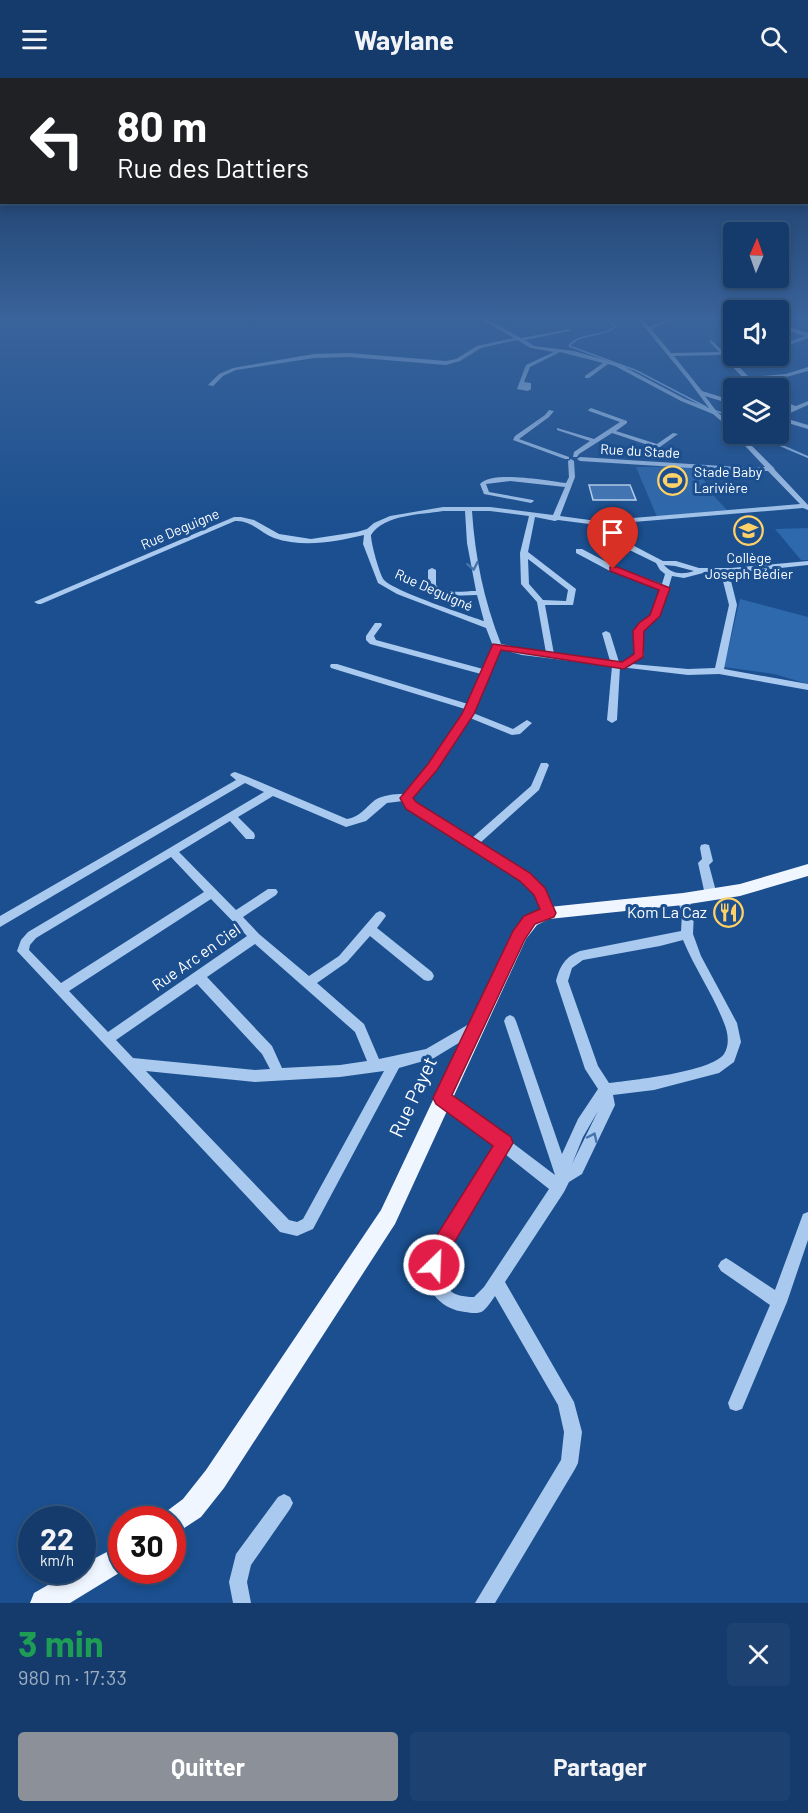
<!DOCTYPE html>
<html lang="fr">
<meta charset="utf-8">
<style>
:root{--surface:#143b6b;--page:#1d4271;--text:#f1f3f6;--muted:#9dadc1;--line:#33557e;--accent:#8c9099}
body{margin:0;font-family:Barlow,sans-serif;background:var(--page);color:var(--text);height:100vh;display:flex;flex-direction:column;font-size:22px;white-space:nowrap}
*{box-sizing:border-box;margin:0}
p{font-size:20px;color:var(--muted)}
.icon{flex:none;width:33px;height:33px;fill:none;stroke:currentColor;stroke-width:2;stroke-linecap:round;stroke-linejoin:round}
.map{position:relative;height:1525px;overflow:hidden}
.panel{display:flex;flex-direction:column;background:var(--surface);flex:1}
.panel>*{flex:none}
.hud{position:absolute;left:0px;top:0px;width:808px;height:126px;box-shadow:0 3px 9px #0003,0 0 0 2px var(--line);background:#202124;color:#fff;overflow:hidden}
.needle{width:39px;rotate:2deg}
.buttons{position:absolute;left:723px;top:144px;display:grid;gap:12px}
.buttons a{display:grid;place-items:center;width:66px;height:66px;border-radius:6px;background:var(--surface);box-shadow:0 3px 9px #0003,0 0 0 2px var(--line);font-size:30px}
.speed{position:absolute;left:18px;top:1428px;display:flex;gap:12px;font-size:30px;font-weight:700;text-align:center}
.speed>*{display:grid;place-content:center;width:78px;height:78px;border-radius:50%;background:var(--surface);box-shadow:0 3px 9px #0003,0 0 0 2px var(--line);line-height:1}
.speed small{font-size:15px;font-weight:400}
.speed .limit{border:9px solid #d22;background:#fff;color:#111}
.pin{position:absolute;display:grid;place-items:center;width:51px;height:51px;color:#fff;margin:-62px -26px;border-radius:50% 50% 50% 0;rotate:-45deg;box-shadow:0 0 6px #0007}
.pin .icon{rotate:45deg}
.me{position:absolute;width:66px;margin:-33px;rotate:24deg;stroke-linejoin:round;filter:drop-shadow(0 0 4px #0008)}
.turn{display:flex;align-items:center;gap:21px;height:126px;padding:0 18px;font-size:27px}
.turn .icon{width:78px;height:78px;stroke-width:2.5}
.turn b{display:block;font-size:42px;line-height:51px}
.round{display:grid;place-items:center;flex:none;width:63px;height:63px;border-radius:6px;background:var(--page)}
.overview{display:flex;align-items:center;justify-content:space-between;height:102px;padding:0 18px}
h1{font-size:36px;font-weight:700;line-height:45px;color:#1e9e55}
.primary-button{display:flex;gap:12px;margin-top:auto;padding:12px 18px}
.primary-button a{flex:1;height:69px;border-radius:6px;background:var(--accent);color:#fff;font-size:24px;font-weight:700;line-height:69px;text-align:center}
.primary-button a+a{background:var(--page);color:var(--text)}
header{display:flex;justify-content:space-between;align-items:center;height:78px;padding:0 18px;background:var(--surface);font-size:27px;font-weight:700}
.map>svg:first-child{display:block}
.green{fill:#2e69ad}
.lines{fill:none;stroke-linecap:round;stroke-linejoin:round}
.stream-far1{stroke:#9cc4f0;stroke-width:1.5}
.stream{stroke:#9cc4f0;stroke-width:2}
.building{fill:#4478b7;stroke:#cfe3fa;stroke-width:1.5}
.minor{fill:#a9c9ee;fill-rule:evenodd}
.major{fill:#f0f6ff;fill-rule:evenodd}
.oneway{stroke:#4674ac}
.route{fill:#e11d48;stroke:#92132f;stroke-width:1.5}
.labels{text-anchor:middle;stroke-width:6;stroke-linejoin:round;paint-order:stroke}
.far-street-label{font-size:14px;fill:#fff;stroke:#1b4f8f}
.far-poi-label{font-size:14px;fill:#fff;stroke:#1b4f8f;text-anchor:start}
.poi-label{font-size:16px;fill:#fff;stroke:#1b4f8f;text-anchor:end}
.street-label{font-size:16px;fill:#fff;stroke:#1b4f8f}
.near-street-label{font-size:20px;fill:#fff;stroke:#1b4f8f}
</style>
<header><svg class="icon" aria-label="menu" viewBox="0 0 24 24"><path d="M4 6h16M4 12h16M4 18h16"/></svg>Waylane<svg class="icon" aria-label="search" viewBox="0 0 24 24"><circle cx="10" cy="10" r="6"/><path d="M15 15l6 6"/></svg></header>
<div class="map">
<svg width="808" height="1525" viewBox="0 0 808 1525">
<rect width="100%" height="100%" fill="#1b4f8f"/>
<g class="green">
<polygon points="636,389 697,389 711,415 727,432 657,439"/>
<polygon points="808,450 808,482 801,482 775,451"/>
<polygon points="740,521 808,539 808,606 774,596 724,589"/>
</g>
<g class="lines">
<g class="stream-far1">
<path d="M606,239L615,249C601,260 580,254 569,268L635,292L706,329"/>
<polyline points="713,332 734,339"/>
</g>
<polyline class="stream" points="768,356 780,367 808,379"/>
</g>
<polygon class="building" points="589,407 630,407 636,422 593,422"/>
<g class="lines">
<g class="minor">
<polygon points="477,239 483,239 521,260 570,251 570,253 525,262 534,268 574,273 619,286 685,321 709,330 689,303 636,239 641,239 649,249 674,239 682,239 651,251 671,275 719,274 709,263 711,262 724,274 729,274 727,277 749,299 786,296 808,289 808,293 786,299 752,302 759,310 753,310 721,277 674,278 702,313 734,323 734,327 705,318 717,334 734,348 734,354 713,336 681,323 615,288 608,286 589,300 585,300 585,298 603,285 560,274 530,289 524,304 531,305 531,311 528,313 517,311 526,287 554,274 531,270 517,262 481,270 460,283 446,287 349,279 314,280 236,292 223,298 213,308 208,307 219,296 233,290 314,276 349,275 446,283 456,281 477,268 514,260"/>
<polygon points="778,246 808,255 808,260 778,271 778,268 805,258 778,249"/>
<polygon points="778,322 796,328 808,323 808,327 781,339 808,347 808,351 778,342 778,336 791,330 778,326"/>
<polygon points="591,330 627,343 627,345 616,353 657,366 673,355 678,356 646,379 644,378 644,376 654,369 612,355 579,376 577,379 573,379 574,374 590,363 557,352 557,350 594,361 620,344 589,333 588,332"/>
<polygon points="549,332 554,333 549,339 519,361 569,379 569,381 565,381 513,362 515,358 545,337"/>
<path d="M734,356H740L774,390L775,392L808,427V432L803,430L597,447L558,442L555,443L535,439L528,474L576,511L573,527H545L554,576L610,583L602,555L606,553L610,555L619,584H622L636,576L634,553L653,534L660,511L610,493L576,475V471H582L616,489L662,506L665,496L660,492L656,485L611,463V459H617L663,483H676L699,490H731L808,483V487L733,495L731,503L737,527L724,591L808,606V612L719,596L688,597L620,589L617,642L612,645L607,642L612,588L522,577L500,571L473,635L513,651L527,642L532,645L520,656L512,657L470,640L436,691L412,720L415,724L472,760L531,708L541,685H547L549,687L539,712L480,765L529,796L544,811L555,835L553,838L549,840L545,838L536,816L521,802L472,771L467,770L466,767L407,730L403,723L387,725L366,743L346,749L273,718L238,739L254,755L255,758L254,761H246L230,743L179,774L236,832L268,811H276L278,814L276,817L243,839L259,856L309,898L339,878L376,835L380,833L384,835L386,838L377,850L432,894L434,898L432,902L428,903L424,902L370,858L347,884L317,905L364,946L379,981L426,971L476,942L480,944L482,948L480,952L434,980L399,990L313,1151L297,1158L280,1154L17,873L21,862L28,854L264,714L245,705L0,849V838L236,702L230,697L232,695L235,694L248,699L347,741C360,739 365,730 375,722C383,717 394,716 403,716L430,687L465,631L331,590L330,588L331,586H337L468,626L481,596L370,566L366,562V558L375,545H381L382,547L374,558L376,562L483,591L493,568L486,550L397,516L378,505L363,466L364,457C335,464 303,470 274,460C260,455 252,442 235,443L41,526H38L34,524L234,439H241L254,442L279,456L311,461L357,454L367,451L374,445L390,438L443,429H490L553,437L565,409L510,403L486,406L489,414L533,422L534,423L531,425L484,416L480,406C492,392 548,403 566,405L569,399L568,383L571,381L574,383L575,399L560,438L597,443L800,426L768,393H738L580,383L577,381L580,379L738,389H765ZM443,433H465L467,465L476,513C462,513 446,517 436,507V492L432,490L428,492V508L435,516L447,518L477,517L484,543C466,537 394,513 384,502C379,495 371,465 371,457C385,436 420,437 443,433ZM472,433H490L529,438L520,475L521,506L537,524L546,575L501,566C484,523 475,479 472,433ZM528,481L568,512L566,523L543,522L529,506ZM664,487L675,488L694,493C682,497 672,496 664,487ZM703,495H725L723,503L729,527L715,590L688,591L632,586L644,577L642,554L661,535L672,498L684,500ZM171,779L204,814L61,905L29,872L30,867L36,860ZM211,821L247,858L108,954L69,913ZM255,866L355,954L367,983L340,987L282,990L272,968L207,899ZM197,906L262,976L270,991L255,992L133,980L116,962ZM146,993L255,1004L340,999L384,993L303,1141L297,1144L289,1142Z"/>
<polygon points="705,766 709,767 713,783 709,787 717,817 715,820 707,820 705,817 698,785 702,781 700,770 701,767"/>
<path d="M683,817L687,818L694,835L693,856L701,878L737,945L741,964L734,984L719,995L654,1012L613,1017L615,1027L582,1096L569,1104L564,1114L505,1204L574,1324L582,1354L578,1385L575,1391L495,1525H475L561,1382L564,1354L558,1327L495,1218C492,1222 488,1229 483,1233C479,1236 471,1235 465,1234C436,1231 418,1203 430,1176L494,1068L437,1024L435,1020L437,1016L442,1014L447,1016L504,1058L509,1060L510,1063L555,1097L504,943L506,939L510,937L514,939L516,943L562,1076L578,1041L598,1011L585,991L556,903C560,888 565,879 580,873L681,853L682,835L677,821L679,818ZM683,862C695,891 713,916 724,945C728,954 730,967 724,976C711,994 633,1002 609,1005L598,988L568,903L572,890L583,882L660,868ZM598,1033L572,1086L583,1059ZM505,1076L549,1111L484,1209L474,1219C448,1219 441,1208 442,1183Z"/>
<polygon points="808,1134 808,1162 787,1224 742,1331 736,1333 730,1331 728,1325 770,1227 721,1193 718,1188 721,1183 726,1180 731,1183 775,1212 803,1136"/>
<polygon points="284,1416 290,1419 293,1425 290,1431 251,1487 247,1504 251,1525 233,1525 229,1504 236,1476 278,1419"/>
</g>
<g class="major">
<path d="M808,786V798L740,818L683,827L549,841L537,847L526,861L395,1146L224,1410L201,1439L172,1458V1442H161L163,1436L183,1421L206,1392L381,1132L511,857C519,840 531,833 549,829L683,815L740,806Z"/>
<polygon points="122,1466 122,1492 124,1492 70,1525 30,1525 34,1515 74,1492 82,1492 82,1487"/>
</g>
</g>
<defs><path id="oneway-chevron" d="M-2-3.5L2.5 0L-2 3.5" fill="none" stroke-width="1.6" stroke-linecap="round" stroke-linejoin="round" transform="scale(1.5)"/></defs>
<g class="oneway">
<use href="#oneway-chevron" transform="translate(473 488) rotate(79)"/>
<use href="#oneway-chevron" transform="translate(593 1059) rotate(-65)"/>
</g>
<linearGradient id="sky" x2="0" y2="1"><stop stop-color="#0f2b4f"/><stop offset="0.53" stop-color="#39639b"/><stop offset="1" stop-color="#39639b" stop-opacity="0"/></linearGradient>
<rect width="808" height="453" fill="url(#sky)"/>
<polygon class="route" points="610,489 617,489 670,510 660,538 644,553 643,579 624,591 501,572 474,636 437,692 413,720 416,724 530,795 545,810 556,835 554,839 535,846 525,861 452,1017 511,1059 513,1065 451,1170 441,1194 434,1197 427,1194 424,1187 437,1157 493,1068 436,1026 433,1020 513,853 524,838 540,831 534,817 520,803 406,731 400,720 428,686 462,636 493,566 622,584 634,576 633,553 639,545 650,537 659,512 610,493"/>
<defs>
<symbol id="stadium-ring" viewBox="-11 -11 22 22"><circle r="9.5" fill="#1b4f8f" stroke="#ffd166" stroke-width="1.5"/><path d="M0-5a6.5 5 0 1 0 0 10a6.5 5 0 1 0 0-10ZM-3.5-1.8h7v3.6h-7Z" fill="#ffd166"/></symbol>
<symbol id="school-ring" viewBox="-11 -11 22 22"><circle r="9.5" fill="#1b4f8f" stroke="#ffd166" stroke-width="1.5"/><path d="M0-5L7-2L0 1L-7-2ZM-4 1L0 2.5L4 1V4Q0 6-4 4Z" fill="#ffd166"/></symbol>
<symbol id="restaurant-ring" viewBox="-11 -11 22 22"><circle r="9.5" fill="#1b4f8f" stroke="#ffd166" stroke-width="1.5"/><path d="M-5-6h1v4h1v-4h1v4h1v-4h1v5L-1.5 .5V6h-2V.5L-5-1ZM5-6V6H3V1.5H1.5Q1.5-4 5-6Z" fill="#ffd166"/></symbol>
</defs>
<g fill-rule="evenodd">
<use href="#stadium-ring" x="656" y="386" width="33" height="33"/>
<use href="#school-ring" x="732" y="436" width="33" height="33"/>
<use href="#restaurant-ring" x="712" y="818" width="33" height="33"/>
</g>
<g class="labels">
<g class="far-street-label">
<text transform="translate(640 373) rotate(3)" y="5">Rue du Stade</text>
<text transform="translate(180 451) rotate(-23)" y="5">Rue Deguigne</text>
<text transform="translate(434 512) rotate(24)" y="5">Rue Deguigné</text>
</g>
<g class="far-poi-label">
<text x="694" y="399">Stade Baby<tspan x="694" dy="16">Larivière</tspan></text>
<text x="749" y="485" text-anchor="middle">Collège<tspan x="749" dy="16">Joseph Bédier</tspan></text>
</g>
<g class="poi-label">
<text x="707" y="840">Kom La Caz</text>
</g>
<g class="street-label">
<text transform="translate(196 879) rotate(-35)" y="6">Rue Arc en Ciel</text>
</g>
<g class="near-street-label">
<text transform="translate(413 1019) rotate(-65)" y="7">Rue Payet</text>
</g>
</g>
</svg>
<div class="buttons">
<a><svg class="needle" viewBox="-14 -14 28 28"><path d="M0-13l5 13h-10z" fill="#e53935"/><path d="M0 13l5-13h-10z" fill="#9dadc1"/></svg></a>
<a><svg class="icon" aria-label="sound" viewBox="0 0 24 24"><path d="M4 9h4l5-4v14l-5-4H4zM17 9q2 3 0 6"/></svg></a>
<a><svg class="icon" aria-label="layers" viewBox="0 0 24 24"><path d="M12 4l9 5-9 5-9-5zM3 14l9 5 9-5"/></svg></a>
</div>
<div class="speed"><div>22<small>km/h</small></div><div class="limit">30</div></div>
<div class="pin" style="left:613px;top:491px;background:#d93025"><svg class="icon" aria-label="arrive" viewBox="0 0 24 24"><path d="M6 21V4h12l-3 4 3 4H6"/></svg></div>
<svg class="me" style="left:434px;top:1187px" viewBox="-20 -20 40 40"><circle r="17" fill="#e11d48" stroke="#fff" stroke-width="3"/><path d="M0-11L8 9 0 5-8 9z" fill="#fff"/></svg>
<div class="hud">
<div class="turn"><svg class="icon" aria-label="left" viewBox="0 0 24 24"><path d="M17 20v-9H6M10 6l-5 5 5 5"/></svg><div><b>80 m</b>Rue des Dattiers</div></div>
</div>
</div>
<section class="panel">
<div class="overview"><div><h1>3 min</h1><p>980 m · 17:33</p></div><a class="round"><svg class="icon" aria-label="close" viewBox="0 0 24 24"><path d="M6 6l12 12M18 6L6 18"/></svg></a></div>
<div class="primary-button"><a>Quitter</a><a>Partager</a></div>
</section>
